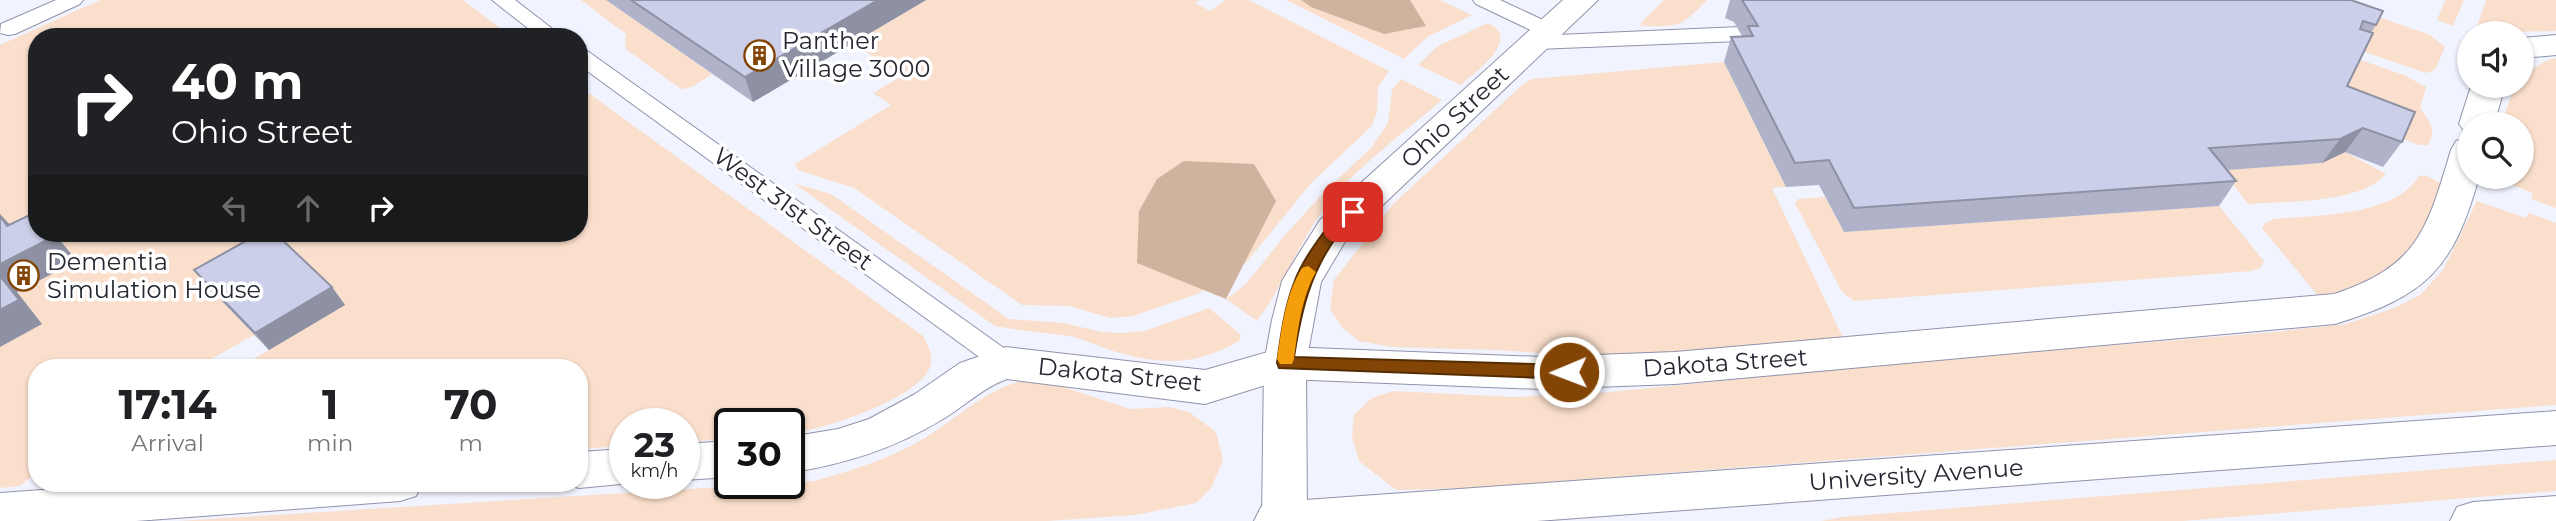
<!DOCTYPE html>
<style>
:root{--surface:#fff;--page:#f2f2f2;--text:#202124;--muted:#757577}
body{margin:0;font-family:Montserrat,sans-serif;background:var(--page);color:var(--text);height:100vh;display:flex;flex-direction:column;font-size:26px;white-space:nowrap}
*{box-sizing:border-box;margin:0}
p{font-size:23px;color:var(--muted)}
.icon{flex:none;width:38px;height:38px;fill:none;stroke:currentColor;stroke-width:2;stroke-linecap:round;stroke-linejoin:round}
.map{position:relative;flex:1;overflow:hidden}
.sheet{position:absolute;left:28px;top:359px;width:560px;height:133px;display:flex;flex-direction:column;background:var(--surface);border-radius:28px;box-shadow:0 2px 5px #0004}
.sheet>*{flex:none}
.banner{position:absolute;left:28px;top:28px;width:560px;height:214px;border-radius:28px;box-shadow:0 2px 5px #0004;background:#202124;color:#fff;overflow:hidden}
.tools{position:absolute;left:2457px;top:21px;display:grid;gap:14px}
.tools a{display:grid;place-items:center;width:77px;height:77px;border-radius:50%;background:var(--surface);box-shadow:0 2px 5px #0004;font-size:35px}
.speed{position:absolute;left:609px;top:408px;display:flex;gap:14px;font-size:35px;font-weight:700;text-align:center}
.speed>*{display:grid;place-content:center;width:91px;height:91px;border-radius:50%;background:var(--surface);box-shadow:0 2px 5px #0004;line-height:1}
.speed small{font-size:18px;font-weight:400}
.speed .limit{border:4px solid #111;border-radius:10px;background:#fff;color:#111}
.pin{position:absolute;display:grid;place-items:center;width:60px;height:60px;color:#fff;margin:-30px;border-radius:14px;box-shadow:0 4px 10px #0006}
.me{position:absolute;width:77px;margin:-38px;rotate:269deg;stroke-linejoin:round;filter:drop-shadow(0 0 5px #0008)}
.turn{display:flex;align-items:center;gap:24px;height:147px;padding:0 28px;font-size:32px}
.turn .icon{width:91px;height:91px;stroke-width:2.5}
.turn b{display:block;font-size:49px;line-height:60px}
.lanes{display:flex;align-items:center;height:66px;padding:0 28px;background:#0003;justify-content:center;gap:35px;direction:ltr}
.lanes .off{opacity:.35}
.eta{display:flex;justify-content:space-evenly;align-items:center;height:119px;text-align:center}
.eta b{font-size:42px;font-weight:700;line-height:49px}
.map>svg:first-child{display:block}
.green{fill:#fadfcc}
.forest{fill:#d0b39f}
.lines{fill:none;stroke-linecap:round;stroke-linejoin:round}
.lane-casing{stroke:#8f93ab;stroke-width:2}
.street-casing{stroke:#8f93ab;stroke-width:2}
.secondary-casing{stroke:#8f93ab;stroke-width:2}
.primary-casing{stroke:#8f93ab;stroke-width:2}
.lane{fill:#fff;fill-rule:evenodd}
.street{fill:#fff;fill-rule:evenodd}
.secondary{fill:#fff;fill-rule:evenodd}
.primary{fill:#fff;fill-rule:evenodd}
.wall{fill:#afb2c8}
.shaded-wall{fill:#8e91a3}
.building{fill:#cbcfe9;stroke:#8e91a3;stroke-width:2}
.route{fill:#834505;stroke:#552d03;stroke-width:2}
.slow{fill:#f59e0b}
.labels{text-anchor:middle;stroke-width:7;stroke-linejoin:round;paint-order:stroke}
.poi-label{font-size:24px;fill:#262832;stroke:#fff;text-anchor:start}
.street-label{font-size:24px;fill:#262832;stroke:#fff}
</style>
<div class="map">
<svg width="2556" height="521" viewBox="0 0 2556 521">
<rect width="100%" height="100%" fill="#f1f3fe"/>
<g class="green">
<path d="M100,0H463L512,37H37V233H579V86L923,336C928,345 934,356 930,367C918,399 822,430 789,434V424H730V439L684,442V424H625V446L579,449V368L240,367L269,350L254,335L197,367L37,368V472L20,486L0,488V45Z"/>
<polygon points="581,0 606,0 712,74 692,87 681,89 627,50 625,47 626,34"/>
<polygon points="926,0 1199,0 1195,3 1210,11 1225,0 1249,0 1389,71 1378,87 1377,112 1372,126 1312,182 1246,263 1200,293 1133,316 1110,318 1070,306 1022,305 854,188 798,170 795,164 891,105 873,93 902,76 853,43"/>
<polygon points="1286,0 1440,0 1472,15 1427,37 1404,59"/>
<path d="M1664,0H1707C1681,27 1679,27 1641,26L1642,22Z"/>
<polygon points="2267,0 2352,0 2370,6 2367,13 2430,35 2445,47 2435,70 2426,73 2359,50"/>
<polygon points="2445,0 2464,0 2453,26 2437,20"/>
<polygon points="2486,0 2556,0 2556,31 2475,33"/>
<path d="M1488,23C1523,39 1475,72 1461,85L1418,65L1438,46Z"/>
<path d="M2355,58L2404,75L2426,87L2420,108C2430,122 2437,129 2428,145H2419L2330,111Z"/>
<path d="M2556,58V208L2531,199L2533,193L2491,177H2522V124H2502L2514,86H2522V77C2533,67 2542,62 2556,58Z"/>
<polygon points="1724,62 1786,187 1772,188 1845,342 1628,359 1496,350 1392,347 1359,341 1342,328 1330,309 1334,280 1393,204 1522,85 1531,79"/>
<path d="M1401,79L1442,100C1405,132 1351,171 1323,210C1298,245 1283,286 1257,321L1226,299L1246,284L1285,235L1327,189L1371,148L1388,123L1392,90Z"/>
<path d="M2345,152L2386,174C2360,204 2286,201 2248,204L2222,170L2322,163Z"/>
<path d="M2425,175L2440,183C2436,219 2410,264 2376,279C2358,287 2337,291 2319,297L2262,228L2264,224L2274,219C2316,215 2394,217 2419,176Z"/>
<path d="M793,183L831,194L1009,319L1063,323L1102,332L1120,333L1145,331L1209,308L1241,335L1239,341C1195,367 1158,365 1110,350C1097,346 1083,339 1069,336C1045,332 1020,331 995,326Z"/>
<polygon points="1825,197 1844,232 2219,206 2264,261 2260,268 2252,271 1854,301 1842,292 1795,203 1798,199"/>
<polygon points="2477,201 2526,218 2529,213 2556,223 2556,405 1469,488 1396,490 1359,461 1352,436 1354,415 1372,398 1393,391 1515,397 1600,393 1930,360 2276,332 2346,324 2397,307 2420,295 2443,270"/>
<path d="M1027,380L1048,382L1130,409L1169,407L1189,412L1216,432L1223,460L1211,488L1196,503L1135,515L1047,521H179L815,481C853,470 890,459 925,438C957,418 989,387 1027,380Z"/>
<polygon points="2556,460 2556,491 2182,521 1821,521 1842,517"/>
</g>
<g class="forest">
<polygon points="1301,0 1410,0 1426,26 1384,34 1311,7"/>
<polygon points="1184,161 1254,164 1276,201 1226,299 1137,263 1139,211 1157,179"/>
</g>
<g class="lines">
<defs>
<g id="lane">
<polygon points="56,0 83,0 80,4 15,34 8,35 0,33 1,24"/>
<polygon points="492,0 515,0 563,37 539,37"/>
<polygon points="1473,0 1500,0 1556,26 1559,31 1557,35 1740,27 1747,29 1750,34 1747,39 1740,41 1536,49 1529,47 1525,42 1529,37 1541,35 1476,4"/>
<polygon points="579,48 586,50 1015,356 1019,363 1015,370 1006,373 997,370 579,65"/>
</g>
<g id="street">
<polygon points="2556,35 2556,55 2522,58 2522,38"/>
<polygon points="2471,86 2505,86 2494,124 2469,124 2469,134 2465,132 2459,124"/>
<path d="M2469,138V177H2479C2453,270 2426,296 2335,324L1675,384L1542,389L1285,379L1205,404L1007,379C982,388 965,406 943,419C894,449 845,464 789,473V437L838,429L869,419L915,394L960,363L1006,347L1205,370L1285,347L1542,357L1675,352L2334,294C2419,266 2427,229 2451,150L2456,141Z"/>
<polygon points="730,441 730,477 684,480 684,444"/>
<polygon points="625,449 625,483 631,483 579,488 564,483 579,483 579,452"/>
<polygon points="140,483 422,483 416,496 400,501 136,521 0,521 0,493"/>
</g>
<polygon id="secondary" points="1563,0 1598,0 1346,240 1321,282 1306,363 1307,520 1262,521 1264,363 1272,320 1282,281 1288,271 1320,220"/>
<g id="primary">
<polygon points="2556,411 2556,445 1537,521 1254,521 1261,507 1277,502"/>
<polygon points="2556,496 2556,521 2450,521 2457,507 2473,502"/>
</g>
</defs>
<use href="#lane" class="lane-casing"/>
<use href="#street" class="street-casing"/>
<use href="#secondary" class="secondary-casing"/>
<use href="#primary" class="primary-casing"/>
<use href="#lane" class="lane"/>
<use href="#street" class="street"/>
<use href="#secondary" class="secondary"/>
<use href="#primary" class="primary"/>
</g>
<g class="wall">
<polygon points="606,0 926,0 753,102"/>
<polygon points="1730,0 2351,0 2376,25 2371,33 2347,86 2402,142 2383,167 2345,152 2322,163 2227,170 2236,181 2219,206 1844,232 1819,185 1786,187 1724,62 1731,37 1742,36 1734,22 1725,18"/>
<polygon points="194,270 332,287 345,305 269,350 208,287"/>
</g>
<g class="shaded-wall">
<polygon points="878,0 926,0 753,102 745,77"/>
<polygon points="2363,128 2345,152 2322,163 2340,139"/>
<polygon points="0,214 13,228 54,233 77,261 17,292 42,324 0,347 0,264 7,226 0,216"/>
<polygon points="332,287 345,305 269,350 255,333"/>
</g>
<g class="building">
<polygon points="631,0 878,0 745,77"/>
<polygon points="1742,0 2351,0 2383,11 2376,25 2363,21 2360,29 2373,33 2347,86 2415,112 2402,142 2363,128 2340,139 2209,148 2236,181 1854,208 1829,160 1795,163 1731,37 1753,36 1748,26 1758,26"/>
<polygon points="36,212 37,233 52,233 55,236 0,264 0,216 7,226"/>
<polygon points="260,233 275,233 332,287 255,333 194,270"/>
<polygon points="0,276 19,300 0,310"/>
</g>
<path class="route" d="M1353,207L1361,212C1355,221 1345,227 1338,235C1310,272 1301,312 1294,357L1569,365L1575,367L1577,372L1575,377L1569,379L1279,368L1277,363C1281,336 1284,309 1294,283C1301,263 1332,213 1353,207Z"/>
<path class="slow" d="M1308,266L1316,272C1301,298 1298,330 1294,359L1292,364H1280L1277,359C1282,328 1285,295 1302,268Z"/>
<defs>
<symbol id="building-ring" viewBox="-11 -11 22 22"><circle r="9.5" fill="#fff" stroke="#834505" stroke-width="1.5"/><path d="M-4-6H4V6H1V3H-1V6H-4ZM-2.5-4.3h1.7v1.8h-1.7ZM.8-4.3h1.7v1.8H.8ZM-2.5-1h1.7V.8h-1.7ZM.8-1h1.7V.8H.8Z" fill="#834505"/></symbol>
</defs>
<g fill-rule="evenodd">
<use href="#building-ring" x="742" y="38" width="35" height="35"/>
<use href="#building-ring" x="6" y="258" width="35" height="35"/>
</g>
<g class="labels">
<g class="poi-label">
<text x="782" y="49">Panther<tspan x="782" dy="28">Village 3000</tspan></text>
<text x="47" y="270">Dementia<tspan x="47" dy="28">Simulation House</tspan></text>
</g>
<g class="street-label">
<text transform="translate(1455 117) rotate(-43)" y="8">Ohio Street</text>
<text transform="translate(793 209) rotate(36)" y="8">West 31st Street</text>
<text transform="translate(1725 363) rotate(-4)" y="8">Dakota Street</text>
<text transform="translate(1120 375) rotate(6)" y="8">Dakota Street</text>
<text transform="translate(1916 475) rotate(-4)" y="8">University Avenue</text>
</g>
</g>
</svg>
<div class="tools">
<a><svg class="icon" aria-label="sound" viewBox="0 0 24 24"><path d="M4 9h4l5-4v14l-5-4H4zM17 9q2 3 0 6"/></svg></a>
<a><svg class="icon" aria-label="search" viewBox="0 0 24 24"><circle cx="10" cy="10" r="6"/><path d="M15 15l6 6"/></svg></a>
</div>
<div class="speed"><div>23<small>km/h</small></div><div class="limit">30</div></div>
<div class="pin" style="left:1353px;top:212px;background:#d93025"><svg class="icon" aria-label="arrive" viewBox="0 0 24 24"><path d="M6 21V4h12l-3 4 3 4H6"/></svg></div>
<svg class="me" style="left:1569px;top:372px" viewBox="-20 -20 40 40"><circle r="17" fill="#834505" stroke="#fff" stroke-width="3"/><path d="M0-11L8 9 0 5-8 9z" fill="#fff"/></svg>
<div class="banner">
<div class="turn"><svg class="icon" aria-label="right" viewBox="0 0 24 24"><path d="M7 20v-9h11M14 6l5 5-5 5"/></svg><div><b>40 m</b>Ohio Street</div></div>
<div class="lanes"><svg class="icon off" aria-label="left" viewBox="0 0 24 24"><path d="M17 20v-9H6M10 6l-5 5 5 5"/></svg><svg class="icon off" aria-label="ahead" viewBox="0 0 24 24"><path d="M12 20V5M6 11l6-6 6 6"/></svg><svg class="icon" aria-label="right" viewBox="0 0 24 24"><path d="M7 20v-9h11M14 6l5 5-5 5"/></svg></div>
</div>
<section class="sheet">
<div class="eta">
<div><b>17:14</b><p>Arrival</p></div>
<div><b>1</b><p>min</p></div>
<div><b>70</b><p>m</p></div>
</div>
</section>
</div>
